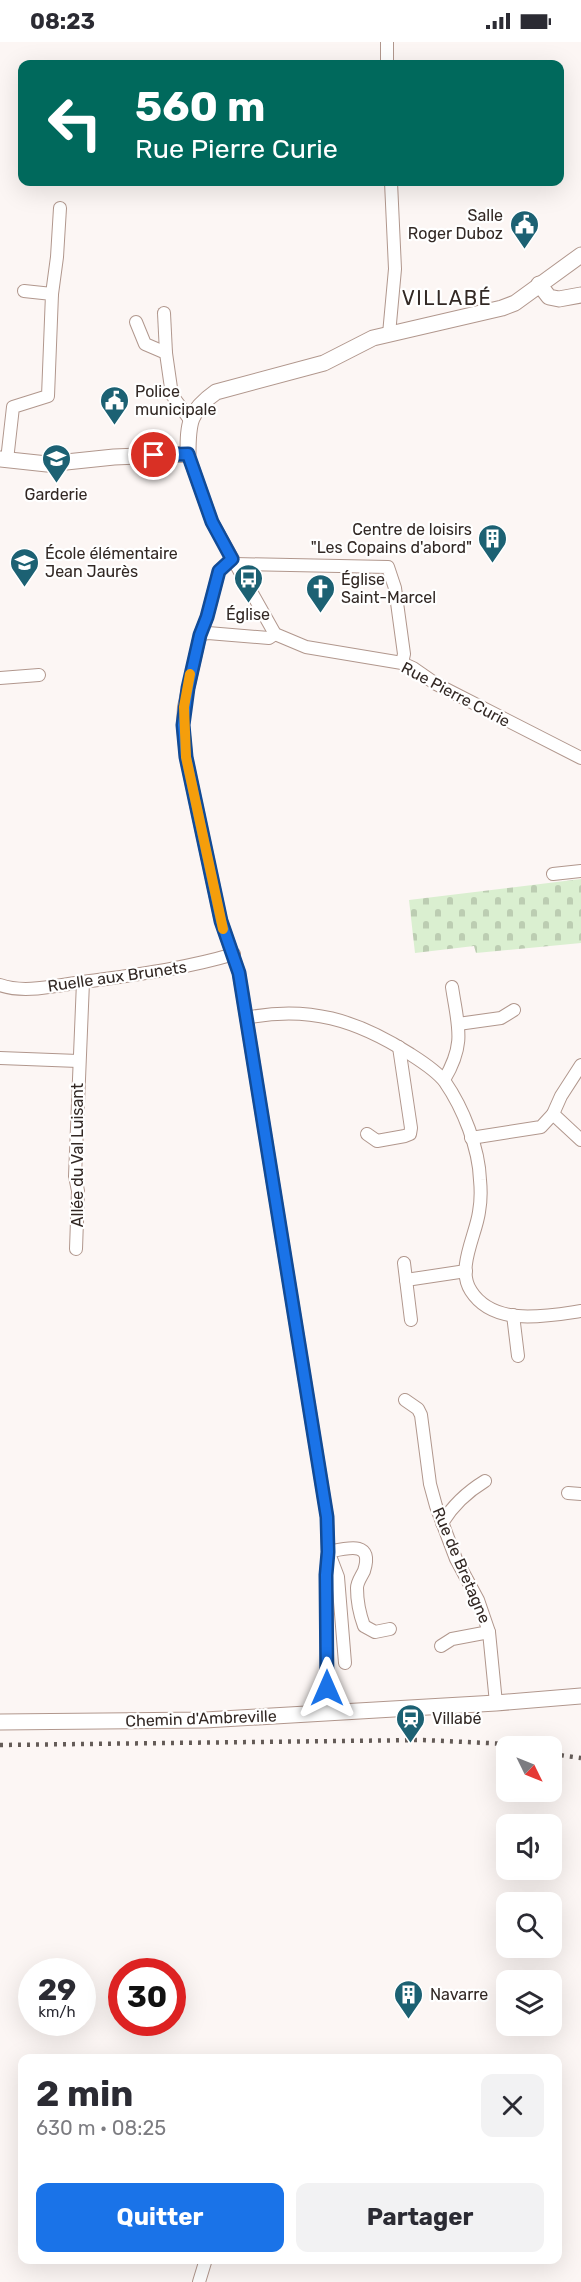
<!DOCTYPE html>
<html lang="fr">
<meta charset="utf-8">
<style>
:root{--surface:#fff;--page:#f2f2f3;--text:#2b2b33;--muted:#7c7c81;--accent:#1a73e8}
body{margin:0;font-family:Rubik,sans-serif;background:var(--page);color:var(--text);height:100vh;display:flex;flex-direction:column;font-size:22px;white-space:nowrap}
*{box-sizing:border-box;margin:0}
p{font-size:20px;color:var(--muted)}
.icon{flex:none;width:33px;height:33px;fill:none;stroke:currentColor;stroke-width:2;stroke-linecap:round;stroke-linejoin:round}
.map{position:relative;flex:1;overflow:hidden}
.sheet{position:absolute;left:18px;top:2012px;width:544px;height:210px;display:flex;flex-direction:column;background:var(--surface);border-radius:12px;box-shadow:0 6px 24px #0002}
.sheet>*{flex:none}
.guide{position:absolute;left:18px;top:18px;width:546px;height:126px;border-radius:12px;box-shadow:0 6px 24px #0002;background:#00695c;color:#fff;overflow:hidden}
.needle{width:39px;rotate:133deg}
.controls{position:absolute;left:496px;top:1694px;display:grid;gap:12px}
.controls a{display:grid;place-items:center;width:66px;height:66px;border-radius:12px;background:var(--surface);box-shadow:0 6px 24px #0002;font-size:30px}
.speed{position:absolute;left:18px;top:1916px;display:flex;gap:12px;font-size:30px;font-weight:700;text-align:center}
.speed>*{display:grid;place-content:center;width:78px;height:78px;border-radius:50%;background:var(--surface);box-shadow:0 6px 24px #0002;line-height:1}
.speed small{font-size:15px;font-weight:400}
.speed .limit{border:9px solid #d22;background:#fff;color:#111}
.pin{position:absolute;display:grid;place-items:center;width:51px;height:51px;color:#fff;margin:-26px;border:3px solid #fff;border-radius:50%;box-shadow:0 2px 6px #0007}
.me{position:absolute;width:66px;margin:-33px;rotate:0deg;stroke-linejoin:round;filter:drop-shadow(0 0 4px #0008)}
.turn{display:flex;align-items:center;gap:21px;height:126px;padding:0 18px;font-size:27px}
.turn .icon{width:78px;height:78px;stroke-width:2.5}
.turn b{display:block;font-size:42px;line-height:51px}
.round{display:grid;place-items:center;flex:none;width:63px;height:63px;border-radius:12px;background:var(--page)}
.headline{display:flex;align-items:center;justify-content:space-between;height:102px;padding:0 18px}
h1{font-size:36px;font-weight:700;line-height:45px}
.button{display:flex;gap:12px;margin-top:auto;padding:12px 18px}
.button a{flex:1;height:69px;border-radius:12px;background:var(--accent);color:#fff;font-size:24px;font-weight:700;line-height:69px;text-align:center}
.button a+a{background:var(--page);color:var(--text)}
.status{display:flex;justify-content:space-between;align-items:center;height:42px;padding:0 30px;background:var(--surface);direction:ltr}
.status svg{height:16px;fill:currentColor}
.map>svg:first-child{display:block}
.cemetery{fill:url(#cemetery-stones)}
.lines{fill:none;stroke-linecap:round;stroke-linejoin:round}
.minor-casing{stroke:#b1978d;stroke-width:14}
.tertiary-casing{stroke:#b1978d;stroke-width:17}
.minor{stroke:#fff;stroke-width:12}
.tertiary{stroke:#fff;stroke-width:15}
.rail{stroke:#645b57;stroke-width:4.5;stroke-dasharray:3 6;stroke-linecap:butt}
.route-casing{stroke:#114b97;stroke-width:15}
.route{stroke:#1a73e8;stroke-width:10}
.slow{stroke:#f59e0b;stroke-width:10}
.labels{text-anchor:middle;stroke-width:4.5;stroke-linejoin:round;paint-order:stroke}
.poi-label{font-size:16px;fill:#322824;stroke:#fff;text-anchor:start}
.street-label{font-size:16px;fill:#322824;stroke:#fff}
.quarter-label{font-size:20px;letter-spacing:1.5px;fill:#322824;stroke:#fff}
</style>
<div class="status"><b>08:23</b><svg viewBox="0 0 49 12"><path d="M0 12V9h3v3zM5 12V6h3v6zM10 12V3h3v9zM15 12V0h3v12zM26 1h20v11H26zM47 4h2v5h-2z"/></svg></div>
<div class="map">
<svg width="581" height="2240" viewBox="0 0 581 2240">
<defs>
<pattern id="cemetery-stones" width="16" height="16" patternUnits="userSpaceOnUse" patternTransform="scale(1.5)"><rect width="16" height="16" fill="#daefd0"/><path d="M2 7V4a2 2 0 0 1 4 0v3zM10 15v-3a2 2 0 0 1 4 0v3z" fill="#bccdb2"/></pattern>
</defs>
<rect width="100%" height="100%" fill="#fcf6f4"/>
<polygon class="cemetery" points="581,837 581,901 476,911 474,904 415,911 409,858"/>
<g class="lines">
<defs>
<g id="minor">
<polyline points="387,0 387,22"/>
<polyline points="52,252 57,215 60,166"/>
<polyline points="164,271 166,311"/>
<polyline points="136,280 145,302 166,311 172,353 190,378"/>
<polyline points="389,292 395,227 391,140"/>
<polyline points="188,412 212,480 275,592 306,605 402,621 413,626 436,642 581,716"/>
<polyline points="7,418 13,365 48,354 52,252 24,249"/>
<polyline points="232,517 219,529 207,575 200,593 184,665 183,683 186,715 221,879 239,931 327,1475 328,1510 326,1533 327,1671"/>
<polyline points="235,522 388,525 395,546 404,612 402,621"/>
<polyline points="200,593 208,591 269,596 275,592"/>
<polyline points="0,636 39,633"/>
<polyline points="553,832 581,829"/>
<path d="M0,943C25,952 57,943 83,940C133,933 184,927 234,912"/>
<path d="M246,976C308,963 357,978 410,1012C421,1019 437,1029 445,1040C463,1066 479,1106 480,1138C481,1148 481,1159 479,1170C476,1193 456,1227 471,1249C494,1285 547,1274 581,1269"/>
<polyline points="458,982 501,976 514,968"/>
<polyline points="0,1016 78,1019"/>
<polyline points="581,1023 561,1054 553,1072 581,1098"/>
<path d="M444,1038C466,1001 458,985 452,945"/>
<polyline points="367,1092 377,1099 405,1094 410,1092 411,1086 399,1005"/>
<polyline points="471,1096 541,1085 553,1072"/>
<polyline points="76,1207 78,1149 75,1134 83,940"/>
<polyline points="404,1221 411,1278"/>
<polyline points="406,1238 466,1229"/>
<polyline points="513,1273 518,1314"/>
<polyline points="405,1358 418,1367 421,1373 430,1442 436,1464 456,1517 478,1558 489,1590 496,1661"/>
<polyline points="568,1451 581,1452"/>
<path d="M442,1481C453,1463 467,1450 485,1439"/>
<path d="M328,1510C347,1506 374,1498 364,1529C361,1535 357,1540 357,1546C357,1558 360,1573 364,1584L375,1590L390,1587"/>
<polyline points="330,1514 338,1535 345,1621"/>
<polyline points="441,1604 452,1597 489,1590"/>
<polyline points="199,2240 206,2217"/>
</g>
<g id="tertiary">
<polyline points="539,242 549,255 559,257 581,253"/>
<path d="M0,417L47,422L114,415L188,412C188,381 189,369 216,350L324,321L373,296L502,266L515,261L581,213"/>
<polyline points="0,1680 205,1678 496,1661 581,1654"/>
</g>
</defs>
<use href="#minor" class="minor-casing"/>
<use href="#tertiary" class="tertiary-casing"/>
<use href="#minor" class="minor"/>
<use href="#tertiary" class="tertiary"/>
<g class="rail">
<polyline points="0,1703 423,1698 550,1704"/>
<polyline points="552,1712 581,1716"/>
</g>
</g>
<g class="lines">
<defs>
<polyline id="route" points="154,413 188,412 212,480 232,517 219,529 207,575 200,593 188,646 183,683 186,715 221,879 239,931 327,1475 328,1510 326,1533 327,1646"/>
</defs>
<use href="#route" class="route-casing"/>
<use href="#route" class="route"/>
<polyline class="slow" points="190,632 184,665 186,715 223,887"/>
</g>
<defs>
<symbol id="civic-pin" viewBox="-11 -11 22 30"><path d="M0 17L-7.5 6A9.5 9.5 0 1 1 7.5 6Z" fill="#1c6173" stroke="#fff"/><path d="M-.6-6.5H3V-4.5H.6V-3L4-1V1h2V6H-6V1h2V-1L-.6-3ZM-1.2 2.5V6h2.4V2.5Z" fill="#fff"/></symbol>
<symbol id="school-pin" viewBox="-11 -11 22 30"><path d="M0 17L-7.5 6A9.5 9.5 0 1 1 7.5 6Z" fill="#1c6173" stroke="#fff"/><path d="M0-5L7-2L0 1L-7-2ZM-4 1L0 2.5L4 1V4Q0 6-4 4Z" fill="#fff"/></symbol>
<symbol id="building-pin" viewBox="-11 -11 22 30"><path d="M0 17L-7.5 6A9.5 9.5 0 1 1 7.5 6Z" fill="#1c6173" stroke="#fff"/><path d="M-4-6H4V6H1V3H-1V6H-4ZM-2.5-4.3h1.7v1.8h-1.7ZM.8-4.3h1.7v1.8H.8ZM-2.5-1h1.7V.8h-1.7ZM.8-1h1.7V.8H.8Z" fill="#fff"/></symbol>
<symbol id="bus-pin" viewBox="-11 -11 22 30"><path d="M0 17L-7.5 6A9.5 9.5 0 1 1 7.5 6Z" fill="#1c6173" stroke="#fff"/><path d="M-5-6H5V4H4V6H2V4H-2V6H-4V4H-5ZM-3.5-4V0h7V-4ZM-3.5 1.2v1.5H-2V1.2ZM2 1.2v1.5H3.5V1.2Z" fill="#fff"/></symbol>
<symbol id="church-pin" viewBox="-11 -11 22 30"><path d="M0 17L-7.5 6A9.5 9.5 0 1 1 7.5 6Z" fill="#1c6173" stroke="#fff"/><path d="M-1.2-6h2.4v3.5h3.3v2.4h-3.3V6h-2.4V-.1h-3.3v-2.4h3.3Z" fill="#fff"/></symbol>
<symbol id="station-pin" viewBox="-11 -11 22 30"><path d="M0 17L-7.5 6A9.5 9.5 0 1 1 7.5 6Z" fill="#1c6173" stroke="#fff"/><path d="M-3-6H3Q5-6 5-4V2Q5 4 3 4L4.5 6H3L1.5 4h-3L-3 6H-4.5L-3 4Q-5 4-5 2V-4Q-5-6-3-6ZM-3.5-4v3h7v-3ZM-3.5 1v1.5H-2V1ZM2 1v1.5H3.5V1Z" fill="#fff"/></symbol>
</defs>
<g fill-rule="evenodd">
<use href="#civic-pin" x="508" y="166" width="33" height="45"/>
<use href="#civic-pin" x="98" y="342" width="33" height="45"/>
<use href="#school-pin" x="40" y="400" width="33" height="45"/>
<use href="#building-pin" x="476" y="480" width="33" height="45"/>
<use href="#school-pin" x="8" y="504" width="33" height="45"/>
<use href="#bus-pin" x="232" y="520" width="33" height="45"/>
<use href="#church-pin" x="304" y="530" width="33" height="45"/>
<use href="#station-pin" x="394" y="1660" width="33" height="45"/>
<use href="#building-pin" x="392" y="1936" width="33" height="45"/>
</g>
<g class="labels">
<g class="poi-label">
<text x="503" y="179" text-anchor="end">Salle<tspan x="503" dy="18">Roger Duboz</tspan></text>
<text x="135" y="355">Police<tspan x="135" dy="18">municipale</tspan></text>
<text x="56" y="458" text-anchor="middle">Garderie</text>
<text x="472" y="493" text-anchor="end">Centre de loisirs<tspan x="472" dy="18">"Les Copains d'abord"</tspan></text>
<text x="45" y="517">École élémentaire<tspan x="45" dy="18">Jean Jaurès</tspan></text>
<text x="341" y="543">Église<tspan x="341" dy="18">Saint-Marcel</tspan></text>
<text x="248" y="578" text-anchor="middle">Église</text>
<text x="432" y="1682">Villabé</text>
<text x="430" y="1958">Navarre</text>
</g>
<g class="street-label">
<text transform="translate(456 652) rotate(28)" y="6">Rue Pierre Curie</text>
<text transform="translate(117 934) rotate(-8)" y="6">Ruelle aux Brunets</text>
<text transform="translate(77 1113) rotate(-90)" y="6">Allée du Val Luisant</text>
<text transform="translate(462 1523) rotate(67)" y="6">Rue de Bretagne</text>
<text transform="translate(201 1676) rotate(-2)" y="6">Chemin d'Ambreville</text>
</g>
<g class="quarter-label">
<text x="447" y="263">VILLABÉ</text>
</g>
</g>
</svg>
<div class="controls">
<a><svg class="needle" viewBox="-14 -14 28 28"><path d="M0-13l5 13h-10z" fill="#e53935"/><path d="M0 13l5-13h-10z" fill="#7c7c81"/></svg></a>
<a><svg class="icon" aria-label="sound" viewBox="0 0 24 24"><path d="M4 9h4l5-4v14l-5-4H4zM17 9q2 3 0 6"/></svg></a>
<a><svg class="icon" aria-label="search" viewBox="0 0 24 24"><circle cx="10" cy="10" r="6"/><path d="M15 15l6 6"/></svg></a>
<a><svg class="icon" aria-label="layers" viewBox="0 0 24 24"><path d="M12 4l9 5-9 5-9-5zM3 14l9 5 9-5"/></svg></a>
</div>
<div class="speed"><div>29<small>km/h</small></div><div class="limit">30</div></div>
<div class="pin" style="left:154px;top:413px;background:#d93025"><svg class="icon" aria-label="arrive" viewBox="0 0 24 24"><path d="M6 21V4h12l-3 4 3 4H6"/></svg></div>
<svg class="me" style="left:327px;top:1646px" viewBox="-20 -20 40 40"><path d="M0-17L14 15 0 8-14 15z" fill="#1a73e8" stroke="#fff" stroke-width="4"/></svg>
<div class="guide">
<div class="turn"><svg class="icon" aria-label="left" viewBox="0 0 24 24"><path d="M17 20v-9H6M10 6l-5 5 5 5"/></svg><div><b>560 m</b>Rue Pierre Curie</div></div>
</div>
<section class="sheet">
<div class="headline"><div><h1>2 min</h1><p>630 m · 08:25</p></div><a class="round"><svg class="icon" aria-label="close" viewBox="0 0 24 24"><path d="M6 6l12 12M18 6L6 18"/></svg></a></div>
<div class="button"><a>Quitter</a><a>Partager</a></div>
</section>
</div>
